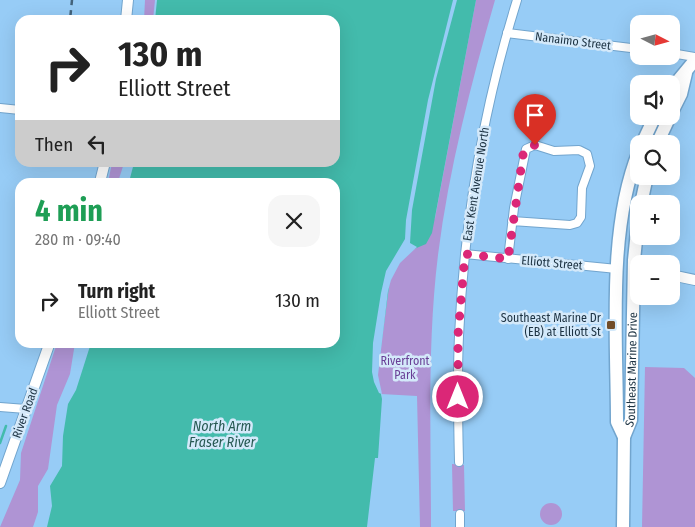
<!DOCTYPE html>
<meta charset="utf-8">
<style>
:root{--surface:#fff;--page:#f6f6f6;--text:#222;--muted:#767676}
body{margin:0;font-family:"Fira Sans Condensed",sans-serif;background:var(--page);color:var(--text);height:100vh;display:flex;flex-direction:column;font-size:19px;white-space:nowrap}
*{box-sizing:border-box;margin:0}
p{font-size:16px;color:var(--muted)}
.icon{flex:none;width:28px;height:28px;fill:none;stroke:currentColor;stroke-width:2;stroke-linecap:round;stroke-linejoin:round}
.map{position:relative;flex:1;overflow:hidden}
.panel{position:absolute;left:15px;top:178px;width:325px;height:170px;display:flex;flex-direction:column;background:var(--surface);border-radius:15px;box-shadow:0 5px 20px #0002}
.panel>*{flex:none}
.hud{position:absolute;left:15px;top:15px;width:325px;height:152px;border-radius:15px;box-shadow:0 5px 20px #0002;background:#fff;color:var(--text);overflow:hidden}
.needle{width:32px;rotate:96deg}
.controls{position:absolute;left:630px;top:15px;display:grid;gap:10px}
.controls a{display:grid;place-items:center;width:50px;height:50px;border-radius:10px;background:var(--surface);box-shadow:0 5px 20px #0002;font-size:25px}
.pin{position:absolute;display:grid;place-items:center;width:42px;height:42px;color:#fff;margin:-51px -21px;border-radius:50% 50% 50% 0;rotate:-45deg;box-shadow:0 0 5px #0007}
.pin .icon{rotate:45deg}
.me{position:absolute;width:55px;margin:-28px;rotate:0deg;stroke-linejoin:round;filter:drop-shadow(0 0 4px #0008)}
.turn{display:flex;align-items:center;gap:18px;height:105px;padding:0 20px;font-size:22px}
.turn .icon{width:65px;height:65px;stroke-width:2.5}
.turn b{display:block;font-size:35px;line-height:42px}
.then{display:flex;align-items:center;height:48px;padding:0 20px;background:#0003;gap:10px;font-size:19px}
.round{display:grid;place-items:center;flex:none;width:52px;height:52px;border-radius:15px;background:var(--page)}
.head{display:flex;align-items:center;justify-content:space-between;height:85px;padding:0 20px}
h1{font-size:30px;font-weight:700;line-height:38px;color:#1e9e55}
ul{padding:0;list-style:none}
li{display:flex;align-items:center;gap:15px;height:75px;padding:0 20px}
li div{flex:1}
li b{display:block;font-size:19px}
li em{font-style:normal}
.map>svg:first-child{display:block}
.green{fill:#af94d4}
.water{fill:#43bbac}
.pier{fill:#97ccf6}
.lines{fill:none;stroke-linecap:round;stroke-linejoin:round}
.stream{stroke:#43bbac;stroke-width:2.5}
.minor-casing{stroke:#72a5ce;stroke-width:10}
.tertiary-casing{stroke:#72a5ce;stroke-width:12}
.primary-casing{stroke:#72a5ce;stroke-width:15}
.minor{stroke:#fff;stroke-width:8}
.tertiary{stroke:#fff;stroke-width:10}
.primary{stroke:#fff;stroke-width:12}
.rail{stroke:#43637b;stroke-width:2.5;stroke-dasharray:10 5;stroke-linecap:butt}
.route{stroke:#db2777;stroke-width:9;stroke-dasharray:0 16.2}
.poi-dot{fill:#724d28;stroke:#d4e9fa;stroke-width:2}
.labels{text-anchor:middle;stroke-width:5;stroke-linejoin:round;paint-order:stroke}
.street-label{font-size:12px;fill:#1c3242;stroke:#d4e9fa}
.poi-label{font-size:12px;fill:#1c3242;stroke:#d4e9fa;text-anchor:end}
.park-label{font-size:12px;fill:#693f96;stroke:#d4e9fa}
.water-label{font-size:14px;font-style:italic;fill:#275952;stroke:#d4e9fa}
</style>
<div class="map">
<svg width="695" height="527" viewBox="0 0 695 527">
<rect width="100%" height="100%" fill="#97ccf6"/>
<g class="green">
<polygon points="145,0 155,0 153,20 144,20"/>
<path d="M476,0H495C471,84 449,168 438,255C427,345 431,436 431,527H420L417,396L381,394L377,376L391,272L435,218Z"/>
<polygon points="112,163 124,163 118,182 108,182"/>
<polygon points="57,343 75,343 70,374 57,405 48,469 38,486 38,512 33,527 0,527 20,480 21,453"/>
<polygon points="645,367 684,368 695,378 695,527 642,527"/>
<polygon points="452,464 464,465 465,511 453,511"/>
<circle cx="551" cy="514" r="11"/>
</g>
<polygon class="water" points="157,0 476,0 432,233 426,244 407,252 391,272 377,376 382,399 378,458 375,458 367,527 47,527 52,506 50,486 62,466 63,436 68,404 76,390 91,343 335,342 335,182 129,182 134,163 335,162 335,20 155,20"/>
<polygon class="pier" points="453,0 457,0 436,79 412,210 410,243 417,247 400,263 391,280 388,291 378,375 382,394 379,393 374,382 372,372 373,343 381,293 386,271 405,239 406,220 428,100"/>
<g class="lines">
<polyline class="stream" points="0,443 6,426"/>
<defs>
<g id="minor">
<polyline points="507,33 639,49"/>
<polyline points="671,53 695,57"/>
<polyline points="0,108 20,110"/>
<polyline points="465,254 617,269"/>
<polyline points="508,259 514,208 526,149 535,145 554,151 579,150 587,154 590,166 582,188 581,217 577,223 570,225 512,221"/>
<polyline points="0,407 26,409"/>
<path d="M459,462C458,420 457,378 459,336C464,223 483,109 517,0"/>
<polyline points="460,514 460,527"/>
</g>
<g id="tertiary">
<polyline points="126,20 128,0"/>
<polyline points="100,182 105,162"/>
<polyline points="671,275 695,280"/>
<polyline points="0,483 50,342"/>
</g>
<g id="primary">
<polyline points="671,89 695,60"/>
<polyline points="671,114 681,94 686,73"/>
<polyline points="642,144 655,116"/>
<polyline points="657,144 670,116"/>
<polyline points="641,204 647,176"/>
<path d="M624,437L617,422C617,338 607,229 639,151"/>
<path id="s1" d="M623,527L624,437L631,420L634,260L639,212"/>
</g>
</defs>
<use href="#minor" class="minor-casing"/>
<use href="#tertiary" class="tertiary-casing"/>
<use href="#primary" class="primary-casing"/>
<use href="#minor" class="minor"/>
<use href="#tertiary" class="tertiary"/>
<use href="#primary" class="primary"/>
<polyline class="rail" points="70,20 72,0"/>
</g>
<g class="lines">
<polyline class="route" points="458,397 458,335 465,254 508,259 523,155 528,147 535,145"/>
</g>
<rect class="poi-dot" x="606" y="320" width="10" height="10" rx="2.5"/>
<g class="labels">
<g class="street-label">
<text transform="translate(573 41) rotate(7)" y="4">Nanaimo Street</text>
<text transform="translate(476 184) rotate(-81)" y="4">East Kent Avenue North</text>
<text transform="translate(552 263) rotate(5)" y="4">Elliott Street</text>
<text dy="4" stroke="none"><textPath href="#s1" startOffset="159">Southeast Marine Drive</textPath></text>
<text transform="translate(25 413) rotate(-70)" y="4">River Road</text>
</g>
<g class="poi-label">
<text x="601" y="322">Southeast Marine Dr<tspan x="601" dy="14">(EB) at Elliott St</tspan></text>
</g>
<g class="park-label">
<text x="405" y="365">Riverfront<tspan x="405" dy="14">Park</tspan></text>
</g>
<g class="water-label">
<text x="222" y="431">North Arm<tspan x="222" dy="16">Fraser River</tspan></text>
</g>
</g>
</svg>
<div class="controls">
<a><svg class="needle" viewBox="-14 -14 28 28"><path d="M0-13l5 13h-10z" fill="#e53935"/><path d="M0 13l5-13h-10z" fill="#767676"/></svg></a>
<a><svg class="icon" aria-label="sound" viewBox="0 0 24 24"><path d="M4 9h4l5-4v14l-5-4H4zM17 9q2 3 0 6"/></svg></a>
<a><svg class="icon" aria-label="search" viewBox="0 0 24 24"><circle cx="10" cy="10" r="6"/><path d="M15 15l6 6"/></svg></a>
<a>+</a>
<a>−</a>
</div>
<div class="pin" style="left:535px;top:145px;background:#d93025"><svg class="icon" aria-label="arrive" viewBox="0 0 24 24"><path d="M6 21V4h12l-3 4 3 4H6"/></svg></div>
<svg class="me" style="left:458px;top:397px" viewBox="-20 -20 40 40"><circle r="17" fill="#db2777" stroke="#fff" stroke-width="3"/><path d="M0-11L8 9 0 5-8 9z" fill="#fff"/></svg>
<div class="hud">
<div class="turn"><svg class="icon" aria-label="right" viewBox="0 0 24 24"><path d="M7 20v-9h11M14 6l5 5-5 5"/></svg><div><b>130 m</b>Elliott Street</div></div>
<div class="then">Then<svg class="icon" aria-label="left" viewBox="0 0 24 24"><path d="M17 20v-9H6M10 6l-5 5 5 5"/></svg></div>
</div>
<section class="panel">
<div class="head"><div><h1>4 min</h1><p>280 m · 09:40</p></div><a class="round"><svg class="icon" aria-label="close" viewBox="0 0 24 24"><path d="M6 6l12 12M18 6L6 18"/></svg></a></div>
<ul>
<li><svg class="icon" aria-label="right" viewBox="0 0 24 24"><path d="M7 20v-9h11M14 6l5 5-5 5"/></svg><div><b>Turn right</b><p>Elliott Street</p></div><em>130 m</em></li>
</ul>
</section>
</div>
